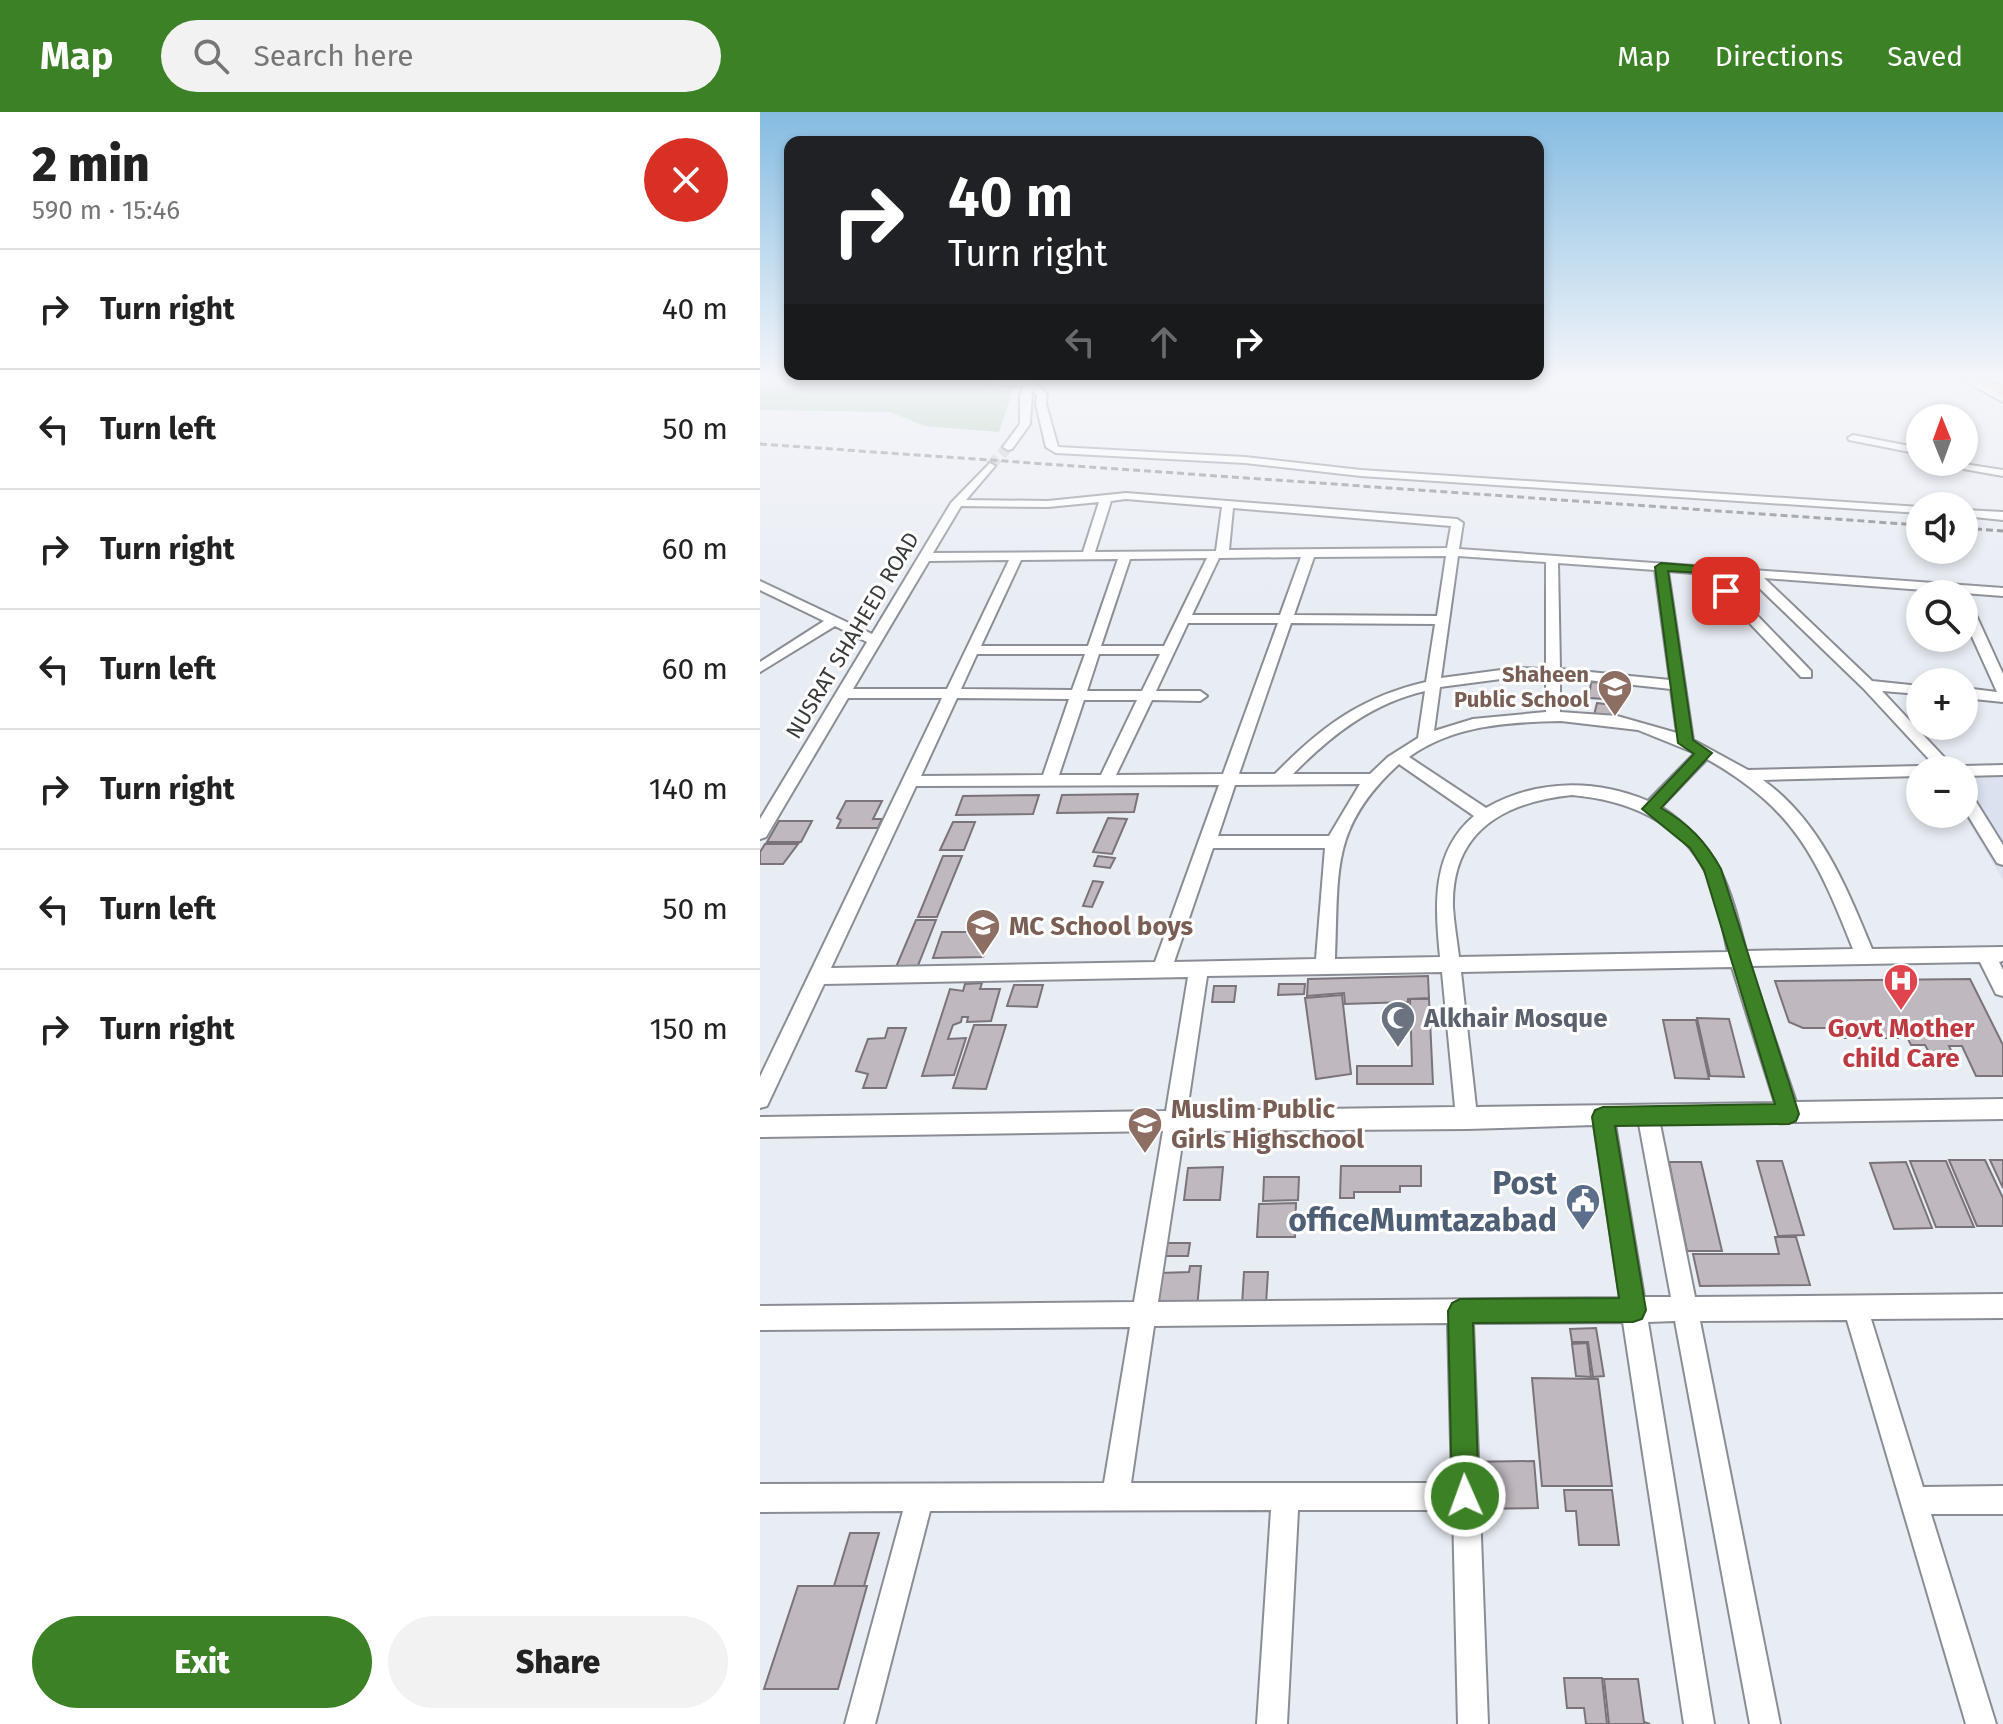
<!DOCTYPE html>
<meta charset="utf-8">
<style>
:root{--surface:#fff;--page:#f2f2f2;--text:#222;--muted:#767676;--line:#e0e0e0;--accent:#3c8125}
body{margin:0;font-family:"Fira Sans",sans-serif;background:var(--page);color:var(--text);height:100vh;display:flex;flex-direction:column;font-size:30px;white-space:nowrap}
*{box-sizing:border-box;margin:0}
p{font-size:26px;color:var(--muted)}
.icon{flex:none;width:44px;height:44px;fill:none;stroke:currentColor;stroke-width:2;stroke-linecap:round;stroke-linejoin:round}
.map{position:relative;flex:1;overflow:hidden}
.panel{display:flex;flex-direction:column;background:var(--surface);width:760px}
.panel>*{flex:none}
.guide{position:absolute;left:24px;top:24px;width:760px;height:244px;border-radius:16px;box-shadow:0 4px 12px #0003;background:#202124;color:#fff;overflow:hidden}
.needle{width:52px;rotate:359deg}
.fabs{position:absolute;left:1146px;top:292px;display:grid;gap:16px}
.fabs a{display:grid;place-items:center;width:72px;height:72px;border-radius:50%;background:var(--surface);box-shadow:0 4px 12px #0003;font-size:40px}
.pin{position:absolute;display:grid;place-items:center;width:68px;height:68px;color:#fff;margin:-34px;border-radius:16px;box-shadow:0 4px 12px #0006}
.me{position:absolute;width:88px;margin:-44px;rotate:358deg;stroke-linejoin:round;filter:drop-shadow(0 0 6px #0008)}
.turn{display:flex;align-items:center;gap:28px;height:168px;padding:0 32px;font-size:36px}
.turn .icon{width:104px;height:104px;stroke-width:2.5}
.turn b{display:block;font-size:56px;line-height:68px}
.lanes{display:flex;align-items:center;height:76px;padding:0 32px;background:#0003;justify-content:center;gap:40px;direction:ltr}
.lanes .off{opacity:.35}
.round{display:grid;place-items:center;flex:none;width:84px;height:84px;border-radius:42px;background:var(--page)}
.head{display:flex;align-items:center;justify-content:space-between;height:136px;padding:0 32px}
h1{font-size:48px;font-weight:800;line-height:60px}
.button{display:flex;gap:16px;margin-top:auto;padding:16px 32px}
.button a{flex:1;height:92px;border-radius:48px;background:var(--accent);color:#fff;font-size:32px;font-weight:800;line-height:92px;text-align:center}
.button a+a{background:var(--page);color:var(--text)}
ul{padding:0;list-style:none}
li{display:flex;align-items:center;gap:24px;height:120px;padding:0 32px;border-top:2px solid var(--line)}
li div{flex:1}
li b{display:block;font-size:30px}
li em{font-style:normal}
header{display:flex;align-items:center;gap:48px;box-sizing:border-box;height:112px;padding:0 40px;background:var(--accent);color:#fff}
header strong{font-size:38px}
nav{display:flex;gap:44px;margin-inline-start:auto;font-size:28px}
.search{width:560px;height:72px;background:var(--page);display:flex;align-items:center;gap:20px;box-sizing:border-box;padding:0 28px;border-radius:44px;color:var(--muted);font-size:30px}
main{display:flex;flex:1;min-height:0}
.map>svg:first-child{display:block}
.built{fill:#dbe1ee}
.green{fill:#a6c6aa}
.building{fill:#bfb9bf;stroke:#7a747a;stroke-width:2}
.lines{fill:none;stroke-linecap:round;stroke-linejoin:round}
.minor-tunnel{stroke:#c5c8ce;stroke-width:11;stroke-dasharray:11 5;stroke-linecap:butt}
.minor-casing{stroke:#8a8d94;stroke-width:4}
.major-casing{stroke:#b47d6a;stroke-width:4}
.minor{fill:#fff;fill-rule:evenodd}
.major{fill:#fac7b5;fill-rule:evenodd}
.rail{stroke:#777a7e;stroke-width:3;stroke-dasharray:7 4;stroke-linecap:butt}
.route{fill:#3c8125;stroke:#275418;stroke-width:2}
.labels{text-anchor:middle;stroke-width:6;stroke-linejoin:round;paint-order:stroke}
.far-street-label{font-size:22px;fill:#37393b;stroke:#fff}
.far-education-label{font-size:22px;font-weight:bold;fill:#785e54;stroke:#fff;text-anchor:end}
.education-label{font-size:26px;font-weight:bold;fill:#785e54;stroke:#fff;text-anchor:start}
.worship-label{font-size:26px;font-weight:bold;fill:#5b616d;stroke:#fff;text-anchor:start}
.health-label{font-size:26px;font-weight:bold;fill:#be3a42;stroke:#fff}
.near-service-label{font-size:32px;font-weight:bold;fill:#4e5e75;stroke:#fff;text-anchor:end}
</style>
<header>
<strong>Map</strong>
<div class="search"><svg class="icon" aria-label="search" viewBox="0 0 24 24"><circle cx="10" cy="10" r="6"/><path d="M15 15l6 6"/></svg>Search here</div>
<nav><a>Map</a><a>Directions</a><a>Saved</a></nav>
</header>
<main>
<section class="panel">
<div class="head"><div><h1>2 min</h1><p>590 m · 15:46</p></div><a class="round" style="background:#d93025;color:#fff"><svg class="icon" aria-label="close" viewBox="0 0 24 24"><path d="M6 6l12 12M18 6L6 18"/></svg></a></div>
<ul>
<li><svg class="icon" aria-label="right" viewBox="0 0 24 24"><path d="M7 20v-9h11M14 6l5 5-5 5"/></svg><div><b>Turn right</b></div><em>40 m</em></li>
<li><svg class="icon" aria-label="left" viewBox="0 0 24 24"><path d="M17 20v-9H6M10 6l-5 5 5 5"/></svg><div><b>Turn left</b></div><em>50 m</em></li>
<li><svg class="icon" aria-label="right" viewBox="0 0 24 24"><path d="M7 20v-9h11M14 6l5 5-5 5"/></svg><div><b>Turn right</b></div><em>60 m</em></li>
<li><svg class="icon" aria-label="left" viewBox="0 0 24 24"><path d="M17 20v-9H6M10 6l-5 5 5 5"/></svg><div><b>Turn left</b></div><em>60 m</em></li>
<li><svg class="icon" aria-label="right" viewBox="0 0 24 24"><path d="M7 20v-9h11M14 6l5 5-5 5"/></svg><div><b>Turn right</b></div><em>140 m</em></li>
<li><svg class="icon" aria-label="left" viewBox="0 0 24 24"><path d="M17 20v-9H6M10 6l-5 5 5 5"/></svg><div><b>Turn left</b></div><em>50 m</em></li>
<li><svg class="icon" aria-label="right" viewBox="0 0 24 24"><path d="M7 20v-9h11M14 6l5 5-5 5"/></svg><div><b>Turn right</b></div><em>150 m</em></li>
</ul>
<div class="button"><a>Exit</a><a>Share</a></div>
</section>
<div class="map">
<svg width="1243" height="1612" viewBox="0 0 1243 1612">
<rect width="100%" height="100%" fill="#e8ecf3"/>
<polygon class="built" points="1204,664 1243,664 1243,768 1204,702"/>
<polygon class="green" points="0,268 193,268 254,275 239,320 165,314 130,300 0,298"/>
<g class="building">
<polygon points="831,570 845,571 844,587 829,586"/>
<polygon points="837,591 853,593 850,610 833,607"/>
<polygon points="378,682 374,700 297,701 302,683"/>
<polygon points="279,683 273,702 196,703 203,684"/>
<polygon points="86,689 122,689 113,707 122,707 118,716 77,716 81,708 77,706"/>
<polygon points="348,706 367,707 352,742 333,740"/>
<polygon points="19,709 52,709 41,730 7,730"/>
<polygon points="193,710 215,710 204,738 180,738"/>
<polygon points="5,732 38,732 23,752 0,752 0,740"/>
<polygon points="183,744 202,744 177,805 158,805"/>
<polygon points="338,744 355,746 350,756 334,754"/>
<polygon points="333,769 343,770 332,795 323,794"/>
<polygon points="156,808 176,808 157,856 136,855"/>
<polygon points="182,820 231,820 223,845 173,846"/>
<polygon points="668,864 669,886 648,887 648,890 585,892 584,881 547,884 548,867"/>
<polygon points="1210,867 1243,933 1243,964 1216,964 1202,934 1189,934 1193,943 1190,946 1177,945 1170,942 1165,933 1151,933 1144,919 1139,919 1138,926 1124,926 1116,920 1098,920 1101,926 1077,926 1072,916 1043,916 1029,910 1015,869"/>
<polygon points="222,871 220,877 240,877 231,909 207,910 208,905 202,905 201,910 193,913 188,927 206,926 194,963 162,964 190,877 203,879 205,872"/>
<polygon points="519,872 545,872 544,882 518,883"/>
<polygon points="254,873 283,873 277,895 247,894"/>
<polygon points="454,874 476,874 474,890 452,890"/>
<polygon points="582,883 591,962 556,967 545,886"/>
<polygon points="650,887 669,887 673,972 597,972 597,954 652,954"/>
<polygon points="937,906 969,907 984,965 950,964"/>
<polygon points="903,908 936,908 949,967 915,966"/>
<polygon points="214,913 246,913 226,977 193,976"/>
<polygon points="128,916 146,916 126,976 103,976 108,962 96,959 108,927 125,926"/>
<polygon points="1189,1048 1225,1048 1243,1086 1243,1114 1217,1114"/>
<polygon points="1230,1048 1243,1048 1243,1076"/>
<polygon points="997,1049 1022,1049 1044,1123 1018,1124"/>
<polygon points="1150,1049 1186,1049 1214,1115 1176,1115"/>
<polygon points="909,1050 941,1050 962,1139 927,1139"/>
<polygon points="1146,1050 1172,1116 1134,1117 1110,1051"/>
<polygon points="581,1054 661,1054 661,1074 640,1074 640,1080 594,1080 594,1086 580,1086"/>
<polygon points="463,1055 460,1088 424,1088 428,1056"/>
<polygon points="504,1065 539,1065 538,1088 503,1089"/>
<polygon points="536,1091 535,1125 497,1125 499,1092"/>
<polygon points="1015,1125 1036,1125 1050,1173 940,1174 933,1142 1019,1142"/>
<polygon points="406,1131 430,1131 428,1144 404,1144"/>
<polygon points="430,1154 441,1154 437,1196 396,1196 400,1161 429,1160"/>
<polygon points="484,1160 508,1160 506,1192 482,1193"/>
<polygon points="836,1216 844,1264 833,1265 828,1230 812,1230 810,1217"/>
<polygon points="827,1231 831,1265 816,1264 812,1232"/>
<polygon points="772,1266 838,1267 852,1374 782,1374"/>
<polygon points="774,1349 778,1396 702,1397 700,1350"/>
<polygon points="804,1378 852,1378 859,1433 819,1433 816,1399 806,1399"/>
<polygon points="90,1421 119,1421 104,1474 74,1474"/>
<polygon points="38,1474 107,1474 78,1577 4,1577"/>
<polygon points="804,1566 842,1566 847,1612 826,1612 824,1596 807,1596"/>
<polygon points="844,1567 878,1567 884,1610 890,1612 849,1612"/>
</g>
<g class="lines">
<polyline class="minor-tunnel" points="230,354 248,335"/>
<defs>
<g id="minor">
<polygon points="215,268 273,268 287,282 286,292 298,335 485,345 601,358 1160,395 1160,401 601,364 485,351 296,341 286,335 276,292 277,283 272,279 270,312 252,337 248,338 243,335 260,312 260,284 264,274 219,271"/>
<polygon points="1203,268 1214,268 1243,283 1243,290"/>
<polygon points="1093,323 1160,336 1160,342 1089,328 1088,326"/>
<polygon points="1164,350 1191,350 1243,358 1243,364"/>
<path d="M230,351L235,354L206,388L288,389L366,381L697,407L703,411L699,437L1243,476V484L1004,466L1112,569L1160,574V582L1122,579L1196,658H1179L1103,576L988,465L958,463L1051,559V565H1041L943,462L908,459L933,628L988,658L1160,654L1167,658H1160V664L1003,668C1060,709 1086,774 1112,837L1243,835V849L1239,850L1243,858V884L1236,882L1220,850L990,854L1036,990L1243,987V1007L900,1012L935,1185L1243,1182V1206L1111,1207L1163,1375L1243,1374V1402H1171L1236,1612H1206L1087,1208L940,1209L1020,1612H990L915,1209L888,1210L954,1612H924L863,1210L713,1211L728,1612H698L693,1398H538L527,1612H497L511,1398L170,1399L115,1612H85L143,1399L0,1400V1372L344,1371L370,1215L0,1218V1194L374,1190L403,1019L0,1025V1005L406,999L428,865L64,872L7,994L0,996V965L182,586H88L6,725L0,727V707L107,530L75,514L0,560V550L64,509L0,478V469L112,522L191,391ZM366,387L462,395L456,439L335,440L351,389ZM339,390L323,440L173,441L201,394L288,395ZM473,396L691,414L687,436L469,438ZM686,444L677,504L534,503L554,445ZM698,444L786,450V557L756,556L681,566ZM541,445L520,503H432L459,446ZM447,446L404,534H341L370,447ZM358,447L328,534H221L261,448ZM249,448L187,577H93L169,449ZM798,451L895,458L910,568L800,557ZM428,511H518L463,662L356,663L392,588L440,589L447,584L440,579H396ZM531,511L675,512L666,570C601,585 561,615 515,662H479ZM217,542H325L312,578L201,577ZM339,542H400L382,579H327ZM756,565H786V600L713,607L674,619L680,575ZM800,565L911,577L917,621L857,604L800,600ZM665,579L658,626L628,645L610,662H533C570,624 612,591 665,579ZM197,586L309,587L283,663L161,664ZM324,588H377L341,663H299ZM801,609L878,618L935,641L888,689C836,667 776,667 726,696L649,645C693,613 749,610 801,609ZM947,647C1035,697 1057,746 1093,837L986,839C970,775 960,734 901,695ZM639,652L714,704C671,740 675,794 680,845L575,847C579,760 569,716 639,652ZM600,672L569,724H458L475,673ZM459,673L395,850L71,856L156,674ZM812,683C867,688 921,709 946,761C958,785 962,814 968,840L699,845C697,828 694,812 693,795C691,719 744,690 812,683ZM453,736H565L556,847L414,850ZM972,855L1015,991L716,995L701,860ZM682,860L695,995L427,999L447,864ZM855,1012H879L911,1185H884ZM834,1013L860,1186L398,1190L424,1019L707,1017ZM688,1211L692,1371H371L394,1214Z"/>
<polygon points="1204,398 1243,400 1243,408 1204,404"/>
<polygon points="1204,488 1211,492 1243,562 1243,590 1204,586 1204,576 1237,580 1204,507"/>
<polygon points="1243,653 1243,663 1204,664 1204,658 1197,658 1204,654"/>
<polygon points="1204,678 1210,680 1243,733 1243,753 1237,751 1204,697"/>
</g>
<polygon id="major" points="1212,268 1226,268 1243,275 1243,284"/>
</defs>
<use href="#minor" class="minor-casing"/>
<use href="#major" class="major-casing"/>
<use href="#minor" class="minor"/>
<use href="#major" class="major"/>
<g class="rail">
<polyline points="0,332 1160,413"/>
<polyline points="1204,416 1243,419"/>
</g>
</g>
<linearGradient id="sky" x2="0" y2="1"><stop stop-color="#85bce1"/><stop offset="0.54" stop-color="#f5f6fa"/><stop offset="1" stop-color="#f5f6fa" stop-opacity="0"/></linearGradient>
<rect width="1243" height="493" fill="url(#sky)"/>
<path class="route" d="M901,451L950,455L972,479L961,482L942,461L908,459L933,628L952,641L901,696C928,711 946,730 961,757L1039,1002L1036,1009L1029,1012L855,1014L886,1198L882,1207L873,1210L713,1211L719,1384L715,1394L705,1398L696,1394L692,1384L688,1199L692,1191L700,1187L859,1186L832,1005L835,998L843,995L1015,992L944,758L930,736L882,697L934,642L918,631L895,455Z"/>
<defs>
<symbol id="school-pin" viewBox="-11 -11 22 30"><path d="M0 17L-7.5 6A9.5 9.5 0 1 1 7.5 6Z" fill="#8d6e63" stroke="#fff"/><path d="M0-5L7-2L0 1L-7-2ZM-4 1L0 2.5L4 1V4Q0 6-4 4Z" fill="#fff"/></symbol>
<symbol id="hospital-pin" viewBox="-11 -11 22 30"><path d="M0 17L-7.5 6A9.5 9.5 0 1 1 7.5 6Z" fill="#e0444e" stroke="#fff"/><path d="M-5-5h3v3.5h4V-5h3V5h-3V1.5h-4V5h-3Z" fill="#fff"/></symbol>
<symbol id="mosque-pin" viewBox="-11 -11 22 30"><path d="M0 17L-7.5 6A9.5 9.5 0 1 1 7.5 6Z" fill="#6b7280" stroke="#fff"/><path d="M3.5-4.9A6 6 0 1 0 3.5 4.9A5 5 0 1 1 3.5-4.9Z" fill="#fff"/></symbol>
<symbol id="civic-pin" viewBox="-11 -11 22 30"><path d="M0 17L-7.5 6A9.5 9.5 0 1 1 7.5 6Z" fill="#5c6f8a" stroke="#fff"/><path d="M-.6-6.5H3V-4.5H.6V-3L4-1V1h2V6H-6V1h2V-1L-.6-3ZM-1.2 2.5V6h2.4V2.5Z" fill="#fff"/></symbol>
</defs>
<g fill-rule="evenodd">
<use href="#school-pin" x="835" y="555" width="40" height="54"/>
<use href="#school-pin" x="203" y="794" width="40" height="54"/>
<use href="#hospital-pin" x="1121" y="849" width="40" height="54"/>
<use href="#mosque-pin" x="618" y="886" width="40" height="54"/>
<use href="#school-pin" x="365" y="992" width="40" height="54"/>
<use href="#civic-pin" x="803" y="1069" width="40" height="54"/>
</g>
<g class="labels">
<g class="far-street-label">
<text transform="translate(92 523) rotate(-59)" y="8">NUSRAT SHAHEED ROAD</text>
</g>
<g class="far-education-label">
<text x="829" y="570">Shaheen<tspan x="829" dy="25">Public School</tspan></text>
</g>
<g class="education-label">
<text x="249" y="823">MC School boys</text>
<text x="411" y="1006">Muslim Public<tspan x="411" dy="30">Girls Highschool</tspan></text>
</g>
<g class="worship-label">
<text x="664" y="915">Alkhair Mosque</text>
</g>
<g class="health-label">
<text x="1141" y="925">Govt Mother<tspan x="1141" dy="30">child Care</tspan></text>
</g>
<g class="near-service-label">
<text x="797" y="1082">Post<tspan x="797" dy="37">officeMumtazabad</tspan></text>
</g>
</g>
</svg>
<div class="fabs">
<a><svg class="needle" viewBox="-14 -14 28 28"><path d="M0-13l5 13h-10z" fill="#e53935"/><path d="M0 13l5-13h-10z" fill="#767676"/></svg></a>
<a><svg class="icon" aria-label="sound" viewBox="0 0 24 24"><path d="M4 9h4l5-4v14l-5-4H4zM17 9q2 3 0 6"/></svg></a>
<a><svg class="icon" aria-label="search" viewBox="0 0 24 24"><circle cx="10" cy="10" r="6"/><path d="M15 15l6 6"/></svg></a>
<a>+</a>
<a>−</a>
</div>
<div class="pin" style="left:966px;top:479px;background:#d93025"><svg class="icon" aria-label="arrive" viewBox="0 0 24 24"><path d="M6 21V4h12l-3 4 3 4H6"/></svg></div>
<svg class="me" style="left:705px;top:1384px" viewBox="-20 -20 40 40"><circle r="17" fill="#3c8125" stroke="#fff" stroke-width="3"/><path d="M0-11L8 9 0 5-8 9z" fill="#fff"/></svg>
<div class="guide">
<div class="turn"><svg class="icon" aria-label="right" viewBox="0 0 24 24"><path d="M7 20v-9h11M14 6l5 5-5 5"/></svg><div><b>40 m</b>Turn right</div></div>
<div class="lanes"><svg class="icon off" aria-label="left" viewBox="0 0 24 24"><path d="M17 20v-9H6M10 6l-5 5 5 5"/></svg><svg class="icon off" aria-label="ahead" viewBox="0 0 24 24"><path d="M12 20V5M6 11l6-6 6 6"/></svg><svg class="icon" aria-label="right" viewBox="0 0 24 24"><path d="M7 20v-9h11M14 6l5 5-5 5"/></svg></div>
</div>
</div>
</main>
